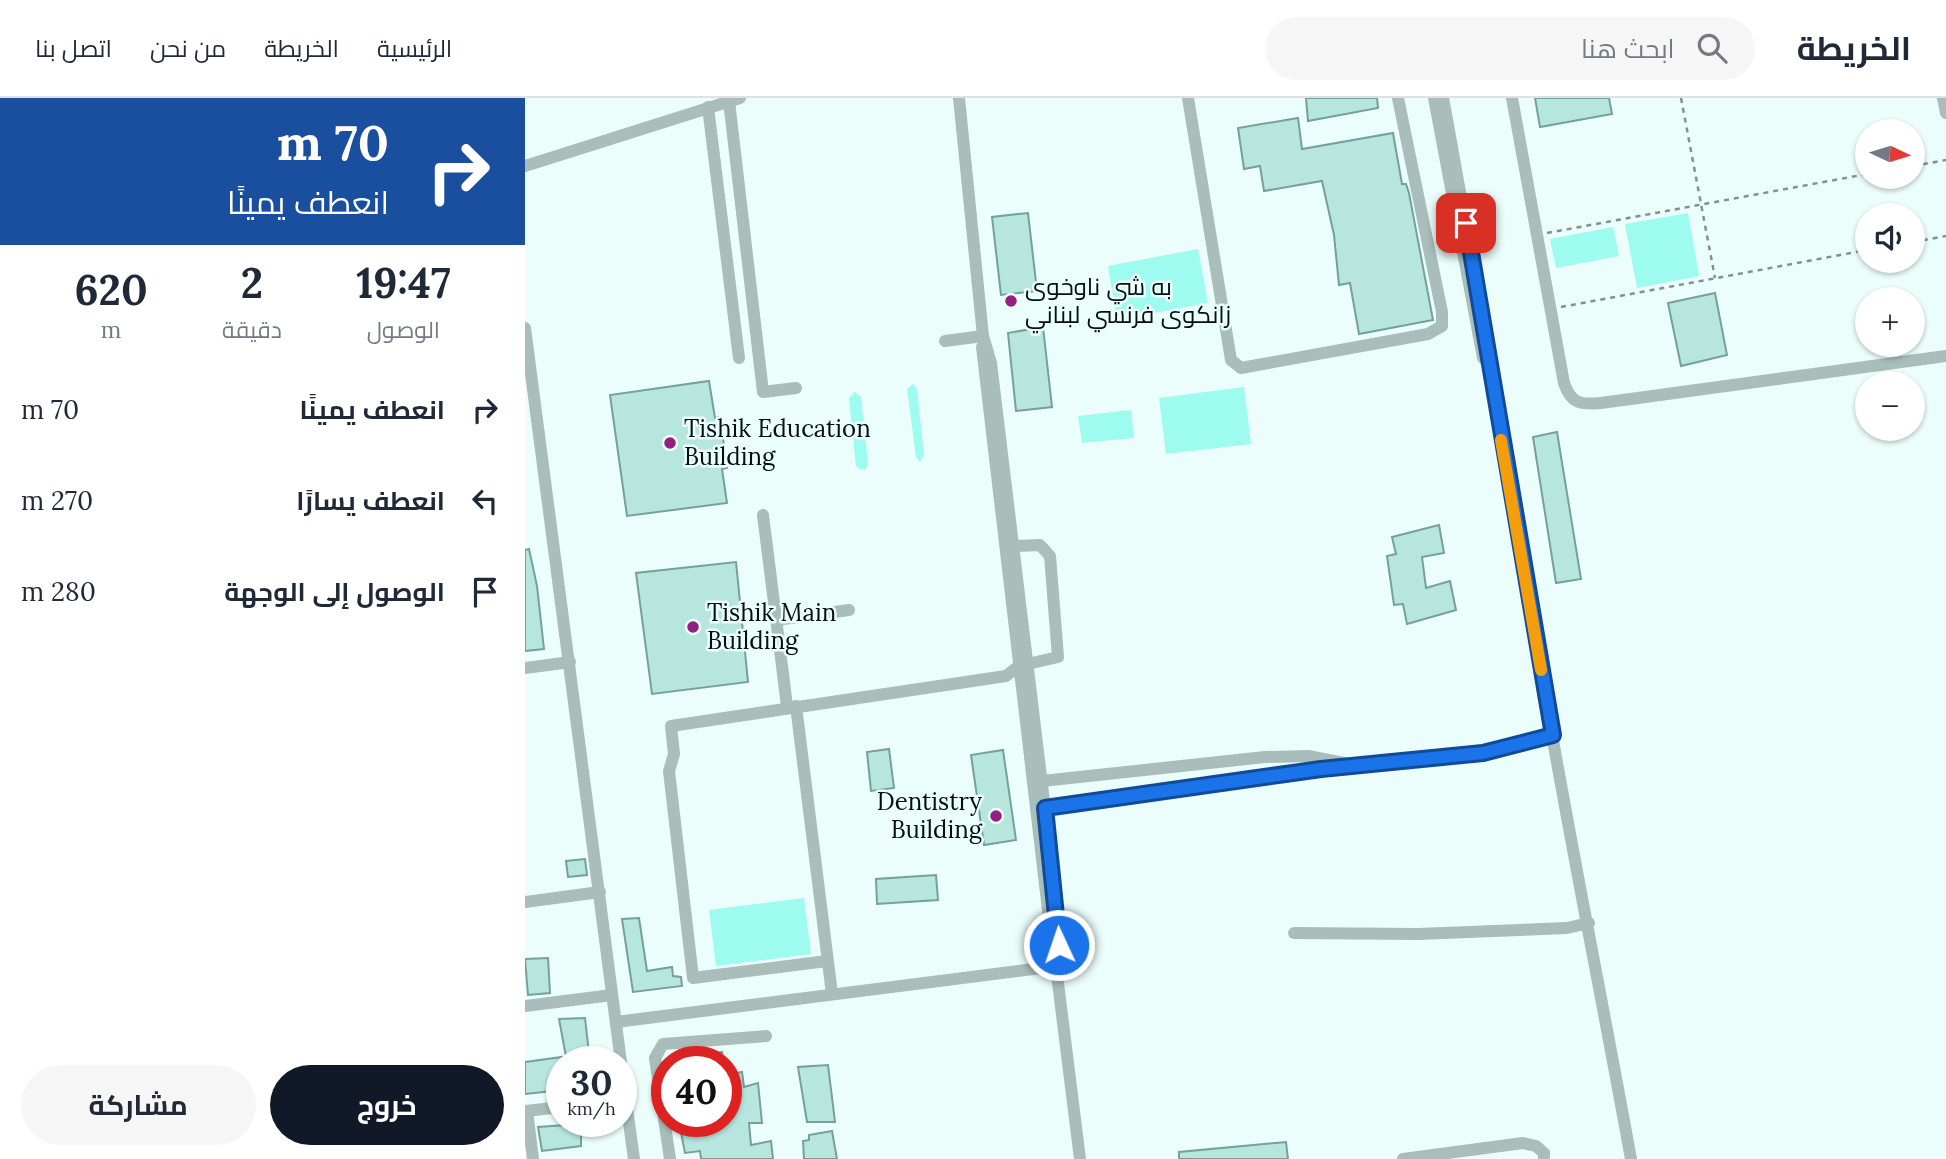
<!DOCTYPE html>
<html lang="ar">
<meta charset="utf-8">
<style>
:root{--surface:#fff;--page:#f6f6f7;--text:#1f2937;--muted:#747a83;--line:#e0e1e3;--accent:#111827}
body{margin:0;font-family:Lora,Cairo,serif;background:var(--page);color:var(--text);direction:rtl;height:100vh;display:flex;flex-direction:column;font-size:26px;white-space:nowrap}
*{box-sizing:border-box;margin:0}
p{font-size:23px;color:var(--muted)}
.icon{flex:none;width:38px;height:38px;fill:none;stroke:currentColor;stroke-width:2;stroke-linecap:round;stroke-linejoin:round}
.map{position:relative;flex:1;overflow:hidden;direction:ltr}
.drawer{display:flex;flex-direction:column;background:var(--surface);width:525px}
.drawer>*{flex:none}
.hud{background:#1a4fa0;color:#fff;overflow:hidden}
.needle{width:46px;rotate:94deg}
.fabs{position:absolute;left:1330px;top:21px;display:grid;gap:14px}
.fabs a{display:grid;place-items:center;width:70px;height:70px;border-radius:50%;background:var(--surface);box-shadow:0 2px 5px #0004;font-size:35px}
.speed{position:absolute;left:21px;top:948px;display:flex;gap:14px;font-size:35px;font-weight:700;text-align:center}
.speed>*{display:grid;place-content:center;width:91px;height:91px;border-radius:50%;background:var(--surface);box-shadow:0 2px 5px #0004;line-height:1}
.speed small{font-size:18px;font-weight:400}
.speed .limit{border:10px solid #d22;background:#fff;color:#111}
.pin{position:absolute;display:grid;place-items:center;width:60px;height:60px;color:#fff;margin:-30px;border-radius:14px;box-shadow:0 4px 10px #0006}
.me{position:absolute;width:77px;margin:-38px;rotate:357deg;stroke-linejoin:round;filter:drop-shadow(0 0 5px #0008)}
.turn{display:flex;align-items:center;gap:24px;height:147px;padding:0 21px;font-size:32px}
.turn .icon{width:91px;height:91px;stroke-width:2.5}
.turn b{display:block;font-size:49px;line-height:60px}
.eta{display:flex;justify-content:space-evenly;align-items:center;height:119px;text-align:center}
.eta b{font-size:42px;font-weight:700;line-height:49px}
.button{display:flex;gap:14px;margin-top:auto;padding:14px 21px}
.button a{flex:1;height:80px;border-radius:42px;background:var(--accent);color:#fff;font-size:28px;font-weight:700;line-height:80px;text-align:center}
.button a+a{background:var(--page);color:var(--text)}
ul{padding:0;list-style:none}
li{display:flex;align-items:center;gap:21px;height:91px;padding:0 21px}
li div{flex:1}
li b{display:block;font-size:26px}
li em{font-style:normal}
header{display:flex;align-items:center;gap:42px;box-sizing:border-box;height:98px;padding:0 35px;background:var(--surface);border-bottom:2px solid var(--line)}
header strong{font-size:33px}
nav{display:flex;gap:38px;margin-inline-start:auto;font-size:24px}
.search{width:490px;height:63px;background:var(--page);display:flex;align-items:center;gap:18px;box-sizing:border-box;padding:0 24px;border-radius:38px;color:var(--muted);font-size:26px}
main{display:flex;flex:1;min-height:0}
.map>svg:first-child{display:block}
.green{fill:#9dfbef}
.building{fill:#b7e6df;stroke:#75a19b;stroke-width:2}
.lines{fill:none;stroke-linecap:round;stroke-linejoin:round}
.path{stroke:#80918f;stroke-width:2.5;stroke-dasharray:5 5;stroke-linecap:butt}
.minor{stroke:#a9bdba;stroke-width:12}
.route-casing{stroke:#114b97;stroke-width:18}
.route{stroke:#1a73e8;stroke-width:12}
.slow{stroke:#f59e0b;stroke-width:12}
.poi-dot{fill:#922181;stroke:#ebfefb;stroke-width:2.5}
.labels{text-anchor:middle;stroke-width:5;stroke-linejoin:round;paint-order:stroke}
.poi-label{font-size:24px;fill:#010f0e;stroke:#ebfefb;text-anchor:start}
</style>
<header>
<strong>الخريطة</strong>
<div class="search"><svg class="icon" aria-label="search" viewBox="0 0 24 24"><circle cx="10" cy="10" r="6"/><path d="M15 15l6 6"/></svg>ابحث هنا</div>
<nav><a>الرئيسية</a><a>الخريطة</a><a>من نحن</a><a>اتصل بنا</a></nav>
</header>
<main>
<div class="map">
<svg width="1421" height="1061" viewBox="0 0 1421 1061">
<rect width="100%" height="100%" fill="#ebfefb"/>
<g class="green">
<polygon points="1163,115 1174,178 1112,190 1100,126"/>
<polygon points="1088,129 1094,158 1031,170 1025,141"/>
<polygon points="673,151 683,205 592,222 583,168"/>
<polygon points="388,286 392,291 399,357 395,364 391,359 382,291"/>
<polygon points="719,289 726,346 641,356 634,300"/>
<polygon points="330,294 336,299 343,366 341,371 336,372 331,368 324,300"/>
<polygon points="606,312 609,340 557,345 553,318"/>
<polygon points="279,800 286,856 191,868 184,812"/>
</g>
<g class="building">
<polygon points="781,0 852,0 853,10 783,23"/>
<polygon points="1010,0 1084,0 1087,16 1015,29"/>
<polygon points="773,20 777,51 868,35 877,86 881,86 884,95 908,222 834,236 825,185 814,187 809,137 797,83 739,93 735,68 719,71 713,30"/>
<polygon points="503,115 512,193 476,197 467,119"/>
<polygon points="1190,195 1202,257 1156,268 1143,205"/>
<polygon points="518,229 527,309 491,313 483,235"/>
<polygon points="184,283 190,320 195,319 202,370 197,371 202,405 102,418 85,297"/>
<polygon points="1032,334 1056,481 1031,485 1008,339"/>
<polygon points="914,427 919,455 897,459 901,490 925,483 931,512 882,526 878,506 869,507 862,458 871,456 867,439"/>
<polygon points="4,451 12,488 19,551 0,553 0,452"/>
<polygon points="211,464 223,584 127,596 111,475"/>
<polygon points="364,651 369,690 346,693 342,654"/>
<polygon points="478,652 491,742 459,747 446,657"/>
<polygon points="60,761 62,777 43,779 41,763"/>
<polygon points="411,777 413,802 352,806 351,781"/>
<polygon points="114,820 122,873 147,869 148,878 156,879 157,888 108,894 97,821"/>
<polygon points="23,860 25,895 3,897 0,861"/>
<polygon points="60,920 65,964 42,964 34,921"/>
<polygon points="197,954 199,964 162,964 162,957"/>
<polygon points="37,959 37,992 0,996 0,964"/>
<polygon points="303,967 310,1024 282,1024 273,969"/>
<polygon points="217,974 219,989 233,985 237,1025 224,1025 226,1047 246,1043 248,1061 176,1061 175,1053 160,1055 154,1024 201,1024 201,977"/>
<polygon points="56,1026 56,1048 17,1053 13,1029"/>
<polygon points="307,1033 312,1061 279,1061 278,1043 284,1042 284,1037"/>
<polygon points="761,1044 763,1061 654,1061 654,1054"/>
</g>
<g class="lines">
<g class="path">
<polyline points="1156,0 1190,180"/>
<polyline points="1388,68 1421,62"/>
<polyline points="1022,135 1342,76"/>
<polyline points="1388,144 1421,138"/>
<polyline points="1036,209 1342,152"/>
</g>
<g class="minor">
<polyline points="434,0 458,238 466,265 532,811 532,868"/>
<polyline points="663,0 706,262 716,270 903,236 917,228 917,214 873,0"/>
<polyline points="909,0 958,260"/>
<path d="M918,0C956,204 987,409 1023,614C1049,763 1079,912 1106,1061"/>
<path d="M987,0L1039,285C1046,306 1056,307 1076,305L1421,258"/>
<polyline points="1418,0 1421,15"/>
<polyline points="204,3 238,294 271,290"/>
<polyline points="183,9 214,260"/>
<polyline points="0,68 215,0"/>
<polyline points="0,230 96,964"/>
<polyline points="420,243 458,238"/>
<polyline points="457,249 525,829"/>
<polyline points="238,417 262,608"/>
<polyline points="251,522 324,512"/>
<polyline points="0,570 45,564"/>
<polyline points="271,608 307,896"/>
<polyline points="517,683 740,659 783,658 819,665"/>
<polyline points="520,710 796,671 958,655 1028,637"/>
<polyline points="0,804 75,794"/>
<polyline points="769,835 893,836 1042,830 1064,825"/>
<polyline points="530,861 555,1061"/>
<polyline points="302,863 168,880 144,673 149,656 146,628 481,578 494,568 533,559 525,458 515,447 488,448"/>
<polyline points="0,908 87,897"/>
<polyline points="91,924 532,868 552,862"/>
<polyline points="96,967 109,1061"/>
<polyline points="0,1013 37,1009"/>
<polyline points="2,1013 8,1061"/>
<polyline points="145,1061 130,960 138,946 241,938"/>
<polyline points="878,1061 998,1045 1011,1048 1019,1055 1019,1061"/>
</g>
</g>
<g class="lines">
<defs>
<polyline id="route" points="534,847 520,710 796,671 958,655 1028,637 941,125"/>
</defs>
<use href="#route" class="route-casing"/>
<use href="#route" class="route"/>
<polyline class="slow" points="976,342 1016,572"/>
</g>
<g class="poi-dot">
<circle cx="486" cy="203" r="7"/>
<circle cx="145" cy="345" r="7"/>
<circle cx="168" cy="529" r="7"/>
<circle cx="471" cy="718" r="7"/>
</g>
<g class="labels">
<g class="poi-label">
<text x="500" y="197">به شي ناوخوى<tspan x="500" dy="28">زانكوى فرنسي لبناني</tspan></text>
<text x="159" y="339">Tishik Education<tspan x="159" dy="28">Building</tspan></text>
<text x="182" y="523">Tishik Main<tspan x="182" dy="28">Building</tspan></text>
<text x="457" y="712" text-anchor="end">Dentistry<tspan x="457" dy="28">Building</tspan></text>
</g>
</g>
</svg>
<div class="fabs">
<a><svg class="needle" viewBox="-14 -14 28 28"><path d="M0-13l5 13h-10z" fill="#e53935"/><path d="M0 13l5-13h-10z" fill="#747a83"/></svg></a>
<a><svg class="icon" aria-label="sound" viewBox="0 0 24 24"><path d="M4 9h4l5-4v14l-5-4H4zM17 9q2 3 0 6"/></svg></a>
<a>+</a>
<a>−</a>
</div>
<div class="speed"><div>30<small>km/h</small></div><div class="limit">40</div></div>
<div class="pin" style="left:941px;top:125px;background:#d93025"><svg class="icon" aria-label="arrive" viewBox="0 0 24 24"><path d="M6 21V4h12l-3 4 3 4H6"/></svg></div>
<svg class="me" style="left:534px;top:847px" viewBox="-20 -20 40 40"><circle r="17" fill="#1a73e8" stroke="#fff" stroke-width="3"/><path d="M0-11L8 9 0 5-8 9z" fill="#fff"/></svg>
</div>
<section class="drawer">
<div class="hud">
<div class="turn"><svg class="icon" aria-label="right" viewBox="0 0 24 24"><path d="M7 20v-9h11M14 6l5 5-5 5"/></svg><div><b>70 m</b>انعطف يمينًا</div></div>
</div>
<div class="eta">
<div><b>19:47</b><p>الوصول</p></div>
<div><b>2</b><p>دقيقة</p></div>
<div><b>620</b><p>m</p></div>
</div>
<ul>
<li><svg class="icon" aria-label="right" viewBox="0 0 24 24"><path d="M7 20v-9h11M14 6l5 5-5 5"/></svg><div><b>انعطف يمينًا</b></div><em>70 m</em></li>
<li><svg class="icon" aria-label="left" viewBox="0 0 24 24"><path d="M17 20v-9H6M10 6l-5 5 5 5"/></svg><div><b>انعطف يسارًا</b></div><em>270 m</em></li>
<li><svg class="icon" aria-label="arrive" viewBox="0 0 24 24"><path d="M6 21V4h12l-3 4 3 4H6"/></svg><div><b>الوصول إلى الوجهة</b></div><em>280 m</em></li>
</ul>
<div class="button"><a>خروج</a><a>مشاركة</a></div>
</section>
</main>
